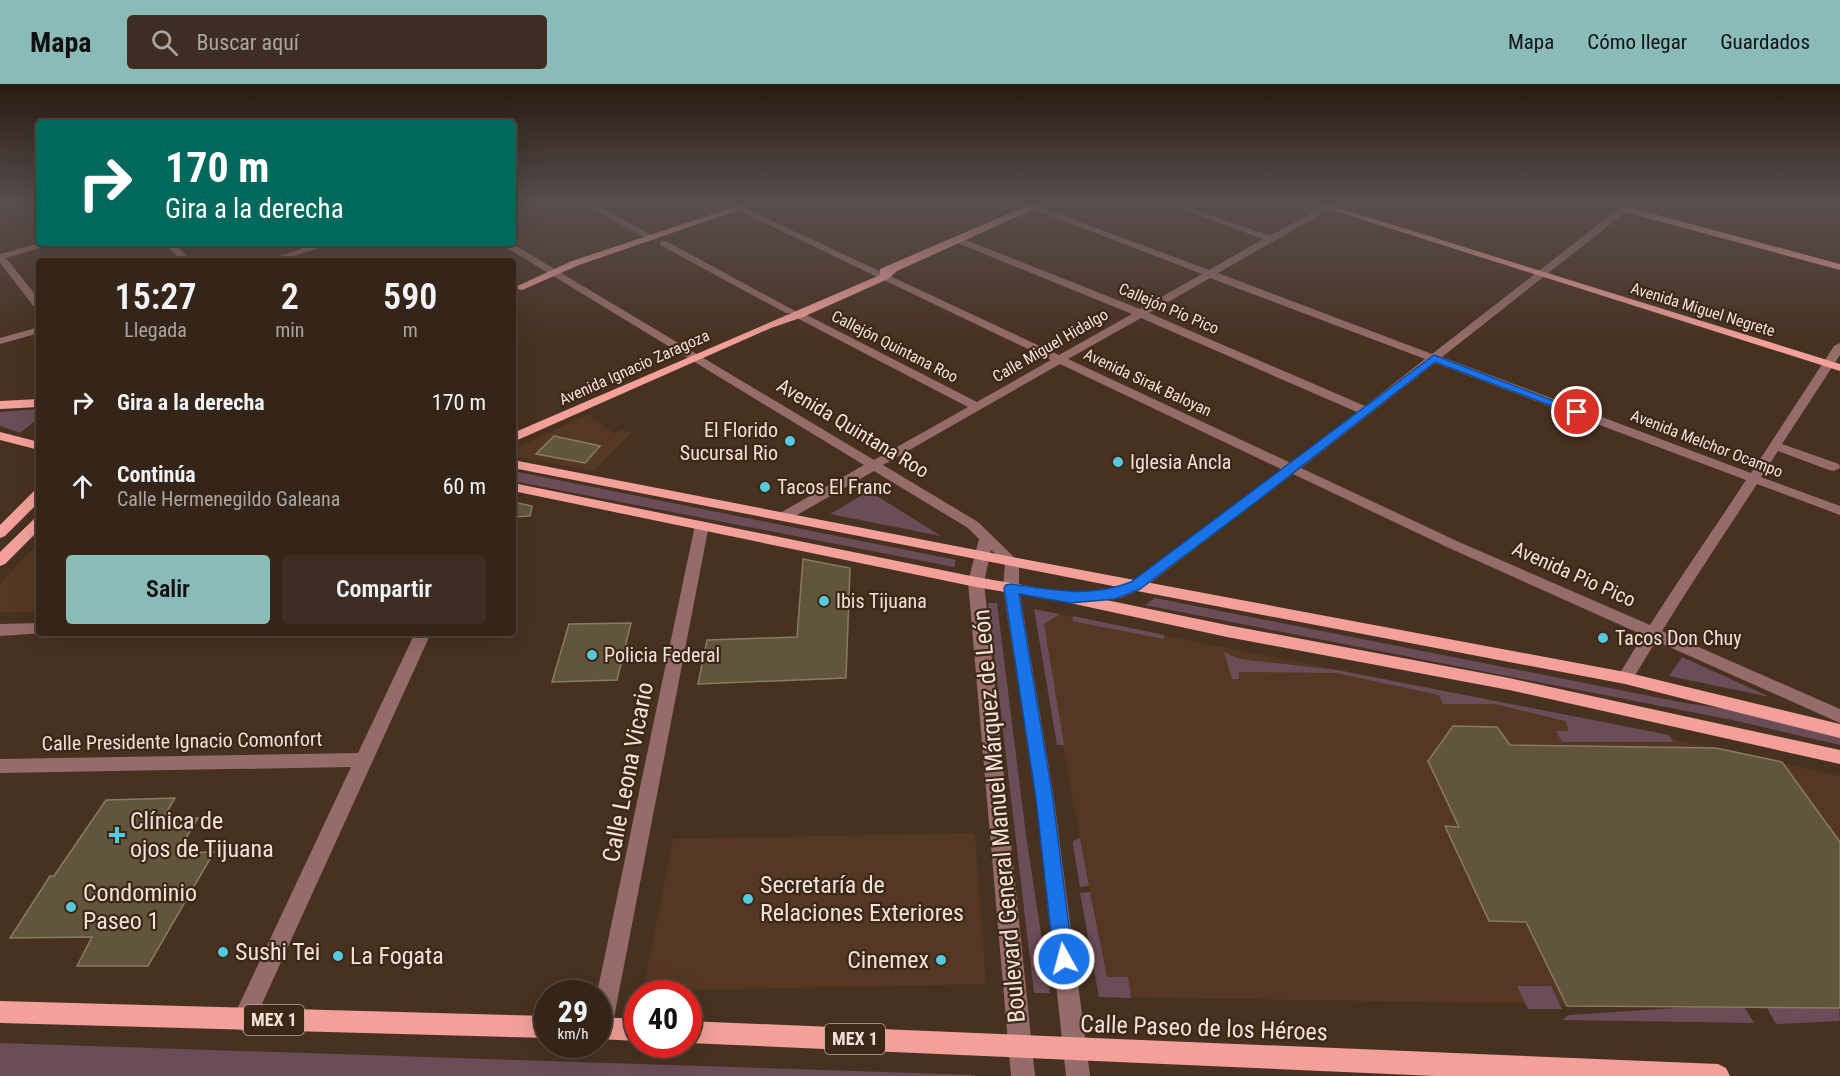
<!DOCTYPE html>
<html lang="es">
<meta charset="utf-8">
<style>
:root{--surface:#352519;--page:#3d2d22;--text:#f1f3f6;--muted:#aaa5a2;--line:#4f4238;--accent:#8bbbb9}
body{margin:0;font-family:"Roboto Condensed",sans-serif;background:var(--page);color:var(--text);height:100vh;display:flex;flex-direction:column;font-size:22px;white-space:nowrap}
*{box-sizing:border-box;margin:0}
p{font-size:20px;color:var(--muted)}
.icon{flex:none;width:33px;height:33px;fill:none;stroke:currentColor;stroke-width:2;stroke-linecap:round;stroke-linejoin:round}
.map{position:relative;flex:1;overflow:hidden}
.drawer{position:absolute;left:36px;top:174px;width:480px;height:378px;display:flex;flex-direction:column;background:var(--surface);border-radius:6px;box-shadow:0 6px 24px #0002,0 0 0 2px var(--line)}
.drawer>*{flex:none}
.hud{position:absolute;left:36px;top:36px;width:480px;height:126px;border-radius:6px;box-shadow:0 6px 24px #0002,0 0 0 2px var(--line);background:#00695c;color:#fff;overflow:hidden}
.speed{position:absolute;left:534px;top:896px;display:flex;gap:12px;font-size:30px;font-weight:700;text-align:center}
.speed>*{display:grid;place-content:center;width:78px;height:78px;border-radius:50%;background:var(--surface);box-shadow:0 6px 24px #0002,0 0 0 2px var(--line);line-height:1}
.speed small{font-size:15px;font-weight:400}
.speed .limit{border:9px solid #d22;background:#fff;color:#111}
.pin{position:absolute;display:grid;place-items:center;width:51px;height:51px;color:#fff;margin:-26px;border:3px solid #fff;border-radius:50%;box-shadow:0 2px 6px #0007}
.me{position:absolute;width:66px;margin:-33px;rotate:353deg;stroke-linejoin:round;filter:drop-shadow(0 0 4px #0008)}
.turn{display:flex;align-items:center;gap:21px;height:126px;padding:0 30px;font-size:27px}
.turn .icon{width:78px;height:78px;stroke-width:2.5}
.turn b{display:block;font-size:42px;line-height:51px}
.eta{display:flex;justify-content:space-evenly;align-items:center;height:102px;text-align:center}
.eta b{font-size:36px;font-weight:600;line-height:42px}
.button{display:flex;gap:12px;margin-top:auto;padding:12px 30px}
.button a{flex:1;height:69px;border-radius:6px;background:var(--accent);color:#111;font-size:24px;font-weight:600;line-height:69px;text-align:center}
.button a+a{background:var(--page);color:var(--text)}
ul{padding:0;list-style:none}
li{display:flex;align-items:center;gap:18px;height:84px;padding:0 30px}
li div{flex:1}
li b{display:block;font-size:22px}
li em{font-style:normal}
header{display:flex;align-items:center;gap:36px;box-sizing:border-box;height:84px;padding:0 30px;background:var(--accent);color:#111}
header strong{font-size:28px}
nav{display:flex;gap:33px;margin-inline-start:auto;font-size:21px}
.search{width:420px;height:54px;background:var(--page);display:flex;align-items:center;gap:15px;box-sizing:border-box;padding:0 21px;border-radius:6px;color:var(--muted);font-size:22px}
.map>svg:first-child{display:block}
.built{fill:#553823}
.green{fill:#6b4d59}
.building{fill:#61563c;stroke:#887c60;stroke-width:1.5}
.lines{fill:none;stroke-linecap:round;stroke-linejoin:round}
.minor{fill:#956c69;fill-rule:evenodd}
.major{fill:#f2a099;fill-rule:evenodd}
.route{fill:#1a73e8;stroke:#114b97;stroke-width:1.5}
.poi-dot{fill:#55cadf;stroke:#3d2717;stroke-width:2}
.labels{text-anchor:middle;stroke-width:4.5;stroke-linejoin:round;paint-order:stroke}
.far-street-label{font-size:16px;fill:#f1e2d9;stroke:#3d2717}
.shield{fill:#3d2717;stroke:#bbaa9f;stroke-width:1.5}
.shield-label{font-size:18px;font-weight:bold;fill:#f1e2d9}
.street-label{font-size:20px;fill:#f1e2d9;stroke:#3d2717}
.poi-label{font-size:20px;fill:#f1e2d9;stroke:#3d2717;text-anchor:start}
.near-street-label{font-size:24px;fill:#f1e2d9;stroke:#3d2717}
.near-poi-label{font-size:24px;fill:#f1e2d9;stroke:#3d2717;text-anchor:start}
</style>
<header>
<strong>Mapa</strong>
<div class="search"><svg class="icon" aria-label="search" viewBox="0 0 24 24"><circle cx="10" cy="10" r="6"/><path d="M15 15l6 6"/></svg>Buscar aquí</div>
<nav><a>Mapa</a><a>Cómo llegar</a><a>Guardados</a></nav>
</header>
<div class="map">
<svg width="1840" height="992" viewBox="0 0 1840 992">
<rect width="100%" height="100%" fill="#473121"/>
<g class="built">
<polygon points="587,331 615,350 621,346 632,348 593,387 513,372 513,365"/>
<polygon points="39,458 39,528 0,528 0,500"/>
<polygon points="1042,527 1555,629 1840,692 1840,924 1110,913 1068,690"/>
<polygon points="975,749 986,900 643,907 673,755"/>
</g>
<g class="green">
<polygon points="39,325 39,334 20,349 0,342 0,328"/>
<polygon points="513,387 956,476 954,483 513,397"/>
<polygon points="869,407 941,452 830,430"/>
<polygon points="1155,514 1685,619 1726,625 1840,653 1840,661 1732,636 1145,521"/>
<polygon points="988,519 997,519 1026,751 1050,909 1034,909"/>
<polygon points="1034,525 1060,530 1044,540 1064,661 1057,661"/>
<polygon points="1073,532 1164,551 1164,555 1072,537"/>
<polygon points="1224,568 1239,575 1337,586 1669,651 1673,658 1562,658 1556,647 1569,647 1565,637 1495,620 1443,620 1439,611 1336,589 1239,588 1239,595 1232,595"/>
<polygon points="1682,573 1770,613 1669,592"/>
<polygon points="1080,754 1089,802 1080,803 1073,761 1073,757"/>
<polygon points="1090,808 1107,893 1128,893 1131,914 1099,913 1080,809"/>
<polygon points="1517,902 1551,902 1562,925 1528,925"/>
<polygon points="1691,923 1745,924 1754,939 1562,936 1569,931"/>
<polygon points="1767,924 1839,924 1840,937 1776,940"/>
<polygon points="0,959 975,991 975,992 0,992"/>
</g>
<g class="building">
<polygon points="554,352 582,358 600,362 585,379 536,370"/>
<polygon points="513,418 532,422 530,432 513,433"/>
<polygon points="803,475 850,484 846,594 698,600 707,556 797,553"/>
<polygon points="631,539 617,596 552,598 569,540"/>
<polygon points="1453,642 1497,643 1510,661 1716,664 1782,678 1840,758 1840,924 1567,922 1526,838 1489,837 1445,742 1459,743 1428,677"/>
<polygon points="175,714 163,734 198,734 177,769 214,768 148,882 77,882 92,853 10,854 50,792 54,792 106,716"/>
</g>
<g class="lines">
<g class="minor">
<polygon points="584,120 595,120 655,153 647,155"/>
<path d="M725,120H736L1059,271L1132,230L955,158V154H961L1140,225L1202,190L1020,120H1032L1209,186L1263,155L1167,120H1180L1270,152L1327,120L1330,121V125L1218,189L1432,270L1617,126L1601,120L1627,123V127L1442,273L1751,389L1834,262L1840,259V271L1782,360L1839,380L1840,384L1834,387L1829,386L1778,367L1761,393L1840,422V431L1757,400C1725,449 1693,497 1662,547L1840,625V639L1656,557L1631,598H1619L1617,594L1643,551L1449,464L1293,390L1141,506H1131L1128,502L1131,498L1283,386L1060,280L883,381L978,438L1019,478V504L1054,715L1090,992H1066L1036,715L1003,504L1005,479L991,466L984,498L1035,992H1011L968,498L979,455L968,444L874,387L790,435H780L778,432L780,429L864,381L499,159H511L874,376L968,323L795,233V229H803L977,318L1051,276ZM1210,194L1425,275L1365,322L1149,229ZM1141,234L1357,328L1291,379L1068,275ZM1435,279L1746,396C1714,445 1681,492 1650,541L1459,458L1301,384Z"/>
<polygon points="660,157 666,157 795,227 794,229 786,229 660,161"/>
<polygon points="41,159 57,159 6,174 39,215 39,225 35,224 0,179 0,170"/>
<polygon points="164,159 174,159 192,177 181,177"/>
<polygon points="319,159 334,159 279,177 264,177"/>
<polygon points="39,243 39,249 0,260 0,254"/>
<polygon points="702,437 709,441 612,944 609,952 601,955 598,954 597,909 695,441"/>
<polygon points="39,539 39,549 44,549 0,552 0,540"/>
<polygon points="415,549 431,549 251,944 243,947 235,944 232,936 351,683 0,689 0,675 358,669"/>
</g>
<g class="major">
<polygon points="743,120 756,120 579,181 522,206 513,204 572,177"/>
<polygon points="1038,120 1052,120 1023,130 897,187 888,195 803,233 771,244 513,358 513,349 880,191 880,185 1017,126"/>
<polygon points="1313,120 1326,120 1840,280 1840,287"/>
<polygon points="1624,122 1840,180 1840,186 1621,127 1620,125"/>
<polygon points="39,315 39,323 0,325 0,317"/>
<polygon points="0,348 39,358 39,366 0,356"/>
<polygon points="513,376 1012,473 1625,588 1840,640 1840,654 1625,600 1137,507 1120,514 1106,516 1227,541 1509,594 1840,666 1840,680 1509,606 1227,553 1070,519 976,503 513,407 513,399 976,493 1081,511 1088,508 1118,503 513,384"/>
<polygon points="39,406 39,418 5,452 0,454 0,441 34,407"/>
<polygon points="39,434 39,446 5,480 0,482 0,468 34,435"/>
<polygon points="0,917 548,932 548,954 0,939"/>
<polygon points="598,933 638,935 638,957 598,955"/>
<polygon points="688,937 1718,980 1726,984 1730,992 1435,992 688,959"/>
</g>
</g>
<linearGradient id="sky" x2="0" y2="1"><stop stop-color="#271b12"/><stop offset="0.46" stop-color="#584e4e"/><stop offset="1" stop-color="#584e4e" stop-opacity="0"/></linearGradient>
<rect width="1840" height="259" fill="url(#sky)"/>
<path class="route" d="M1434,271L1583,328L1581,330H1573L1435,278L1256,418L1140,505L1115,515L1070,519L1019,510L1053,715L1073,875L1071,881L1064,884L1057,881L1054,875L1036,715L1004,504L1006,501L1011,500C1052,506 1091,514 1131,498Z"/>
<g class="poi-dot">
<circle cx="790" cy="357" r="6"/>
<circle cx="1118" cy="378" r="6"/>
<circle cx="765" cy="403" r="6"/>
<circle cx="824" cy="517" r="6"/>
<circle cx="1603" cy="554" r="6"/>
<circle cx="592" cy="571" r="6"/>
<path d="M114 742h6v6h6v6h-6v6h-6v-6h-6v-6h6z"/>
<circle cx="748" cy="815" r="6"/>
<circle cx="71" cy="823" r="6"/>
<circle cx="223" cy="868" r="6"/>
<circle cx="338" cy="872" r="6"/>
<circle cx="941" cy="876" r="6"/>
</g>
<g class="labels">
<g class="far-street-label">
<text transform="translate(1169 224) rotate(23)" y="6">Callejón Pío Pico</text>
<text transform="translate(1703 225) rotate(17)" y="6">Avenida Miguel Negrete</text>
<text transform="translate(1050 261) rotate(-30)" y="6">Calle Miguel Hidalgo</text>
<text transform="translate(895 262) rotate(27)" y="6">Callejón Quintana Roo</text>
<text transform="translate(634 283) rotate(-24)" y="6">Avenida Ignacio Zaragoza</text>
<text transform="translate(1148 298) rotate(25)" y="6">Avenida Sirak Baloyan</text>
<text transform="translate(1707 359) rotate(21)" y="6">Avenida Melchor Ocampo</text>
</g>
<g class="shield">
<rect x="244" y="921" width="60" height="30" rx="4.5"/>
<rect x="825" y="940" width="60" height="30" rx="4.5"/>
</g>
<g class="shield-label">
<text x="274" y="942">MEX 1</text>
<text x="855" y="961">MEX 1</text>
</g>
<g class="street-label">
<text transform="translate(853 344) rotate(31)" y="7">Avenida Quintana Roo</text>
<text transform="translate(1574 490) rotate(24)" y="7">Avenida Pio Pico</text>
<text transform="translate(182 657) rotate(-1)" y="7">Calle Presidente Ignacio Comonfort</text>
</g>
<g class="poi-label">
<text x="778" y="353" text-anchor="end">El Florido<tspan x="778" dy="23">Sucursal Rio</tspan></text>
<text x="1130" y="385">Iglesia Ancla</text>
<text x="777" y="410">Tacos El Franc</text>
<text x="836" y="524">Ibis Tijuana</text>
<text x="1615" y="561">Tacos Don Chuy</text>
<text x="604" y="578">Policia Federal</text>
</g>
<g class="near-street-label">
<text transform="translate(628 688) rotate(-79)" y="8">Calle Leona Vicario</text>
<text transform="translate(999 732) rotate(-95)" y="8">Boulevard General Manuel Márquez de León</text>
<text transform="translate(1204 944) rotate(2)" y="8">Calle Paseo de los Héroes</text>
</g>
<g class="near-poi-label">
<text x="130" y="745">Clínica de<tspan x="130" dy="28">ojos de Tijuana</tspan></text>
<text x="760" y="809">Secretaría de<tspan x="760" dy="28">Relaciones Exteriores</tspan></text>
<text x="83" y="817">Condominio<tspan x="83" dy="28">Paseo 1</tspan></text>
<text x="235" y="876">Sushi Tei</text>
<text x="350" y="880">La Fogata</text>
<text x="929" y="884" text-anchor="end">Cinemex</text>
</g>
</g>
</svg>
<div class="speed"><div>29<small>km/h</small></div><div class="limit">40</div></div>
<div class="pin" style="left:1577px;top:328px;background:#d93025"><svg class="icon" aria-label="arrive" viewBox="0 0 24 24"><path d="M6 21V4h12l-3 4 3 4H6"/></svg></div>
<svg class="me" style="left:1064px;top:875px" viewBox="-20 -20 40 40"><circle r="17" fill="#1a73e8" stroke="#fff" stroke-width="3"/><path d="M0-11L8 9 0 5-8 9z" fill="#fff"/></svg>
<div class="hud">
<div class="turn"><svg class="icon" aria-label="right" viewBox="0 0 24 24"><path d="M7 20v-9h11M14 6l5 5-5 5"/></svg><div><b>170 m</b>Gira a la derecha</div></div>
</div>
<section class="drawer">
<div class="eta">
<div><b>15:27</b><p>Llegada</p></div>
<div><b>2</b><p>min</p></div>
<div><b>590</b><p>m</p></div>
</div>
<ul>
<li><svg class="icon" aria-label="right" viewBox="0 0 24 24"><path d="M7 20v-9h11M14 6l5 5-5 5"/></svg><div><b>Gira a la derecha</b></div><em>170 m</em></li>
<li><svg class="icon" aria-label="ahead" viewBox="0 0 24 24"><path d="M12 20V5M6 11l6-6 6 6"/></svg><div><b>Continúa</b><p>Calle Hermenegildo Galeana</p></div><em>60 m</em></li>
</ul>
<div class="button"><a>Salir</a><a>Compartir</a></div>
</section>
</div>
